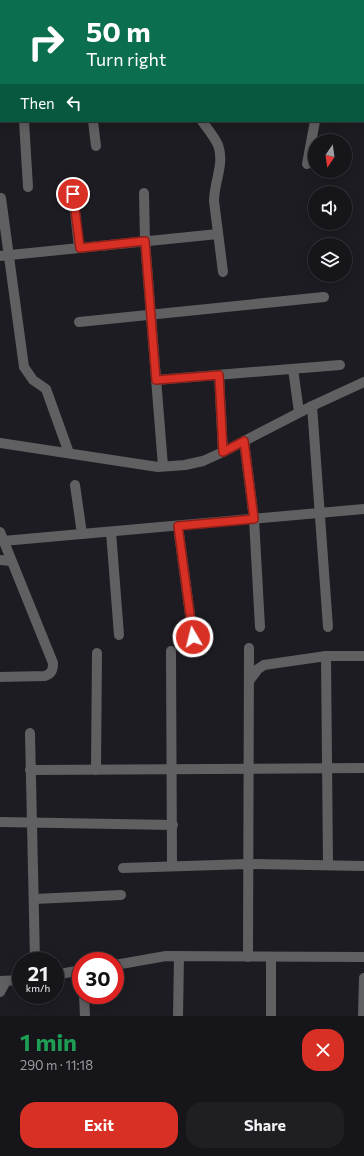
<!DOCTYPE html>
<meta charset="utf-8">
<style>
:root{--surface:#15151a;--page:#1e1e23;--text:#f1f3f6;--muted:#9d9fa2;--line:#343439;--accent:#d93025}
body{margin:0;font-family:Commissioner,sans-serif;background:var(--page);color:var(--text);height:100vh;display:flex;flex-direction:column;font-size:15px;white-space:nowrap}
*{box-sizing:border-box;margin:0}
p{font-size:13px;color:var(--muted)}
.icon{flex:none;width:22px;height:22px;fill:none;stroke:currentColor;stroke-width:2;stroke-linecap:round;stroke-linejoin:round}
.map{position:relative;height:1016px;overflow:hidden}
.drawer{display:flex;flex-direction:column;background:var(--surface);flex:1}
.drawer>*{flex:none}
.top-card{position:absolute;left:0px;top:0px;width:364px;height:122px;box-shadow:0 2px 10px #0003,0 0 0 1px var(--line);background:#0b6e4f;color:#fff;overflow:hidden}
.needle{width:26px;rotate:193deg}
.controls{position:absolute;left:308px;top:134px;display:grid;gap:8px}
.controls a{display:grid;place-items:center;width:44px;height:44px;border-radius:50%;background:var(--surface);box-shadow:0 2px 10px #0003,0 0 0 1px var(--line);font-size:20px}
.speed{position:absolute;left:12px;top:952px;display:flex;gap:8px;font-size:20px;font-weight:700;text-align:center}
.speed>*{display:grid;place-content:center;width:52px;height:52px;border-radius:50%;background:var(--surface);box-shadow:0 2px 10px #0003,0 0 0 1px var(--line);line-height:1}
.speed small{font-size:10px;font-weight:400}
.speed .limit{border:6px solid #d22;background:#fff;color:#111}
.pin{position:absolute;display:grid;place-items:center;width:34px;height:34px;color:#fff;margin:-17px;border:2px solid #fff;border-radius:50%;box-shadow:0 1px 4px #0007}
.me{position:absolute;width:44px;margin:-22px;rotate:352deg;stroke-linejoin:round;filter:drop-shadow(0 0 3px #0008)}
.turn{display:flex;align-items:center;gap:14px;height:84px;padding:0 20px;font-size:18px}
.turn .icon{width:52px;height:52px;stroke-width:2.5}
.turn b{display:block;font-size:28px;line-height:34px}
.then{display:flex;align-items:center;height:38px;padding:0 20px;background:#0003;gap:8px;font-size:15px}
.round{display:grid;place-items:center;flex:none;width:42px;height:42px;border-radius:16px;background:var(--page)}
.summary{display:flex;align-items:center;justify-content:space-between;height:68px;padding:0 20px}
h1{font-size:24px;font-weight:700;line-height:30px;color:#1e9e55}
.cta{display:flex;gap:8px;margin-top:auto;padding:8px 20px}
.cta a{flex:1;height:46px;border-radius:16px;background:var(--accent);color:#fff;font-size:16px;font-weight:700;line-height:46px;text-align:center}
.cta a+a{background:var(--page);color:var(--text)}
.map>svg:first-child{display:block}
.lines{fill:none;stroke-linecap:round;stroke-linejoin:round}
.minor{stroke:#606063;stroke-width:10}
.route-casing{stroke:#8d1f18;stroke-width:10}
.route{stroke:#d93025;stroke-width:7}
</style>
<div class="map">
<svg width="364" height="1016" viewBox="0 0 364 1016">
<rect width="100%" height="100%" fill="#1c1c22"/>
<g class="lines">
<g class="minor">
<polyline points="18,0 18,1"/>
<polyline points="167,1 172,1"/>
<polyline points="237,1 238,0"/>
<polyline points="284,1 284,0"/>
<polyline points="363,37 364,37"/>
<polyline points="0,71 1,71"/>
<polyline points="24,121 28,187"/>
<polyline points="93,121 96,146"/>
<path d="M202,121C207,128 214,136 218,145C225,163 214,182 214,201L223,272"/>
<polyline points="307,164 315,121"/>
<polyline points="144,193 145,241 163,466"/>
<polyline points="73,194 79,248"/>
<polyline points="1,198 24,367 33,380 46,389 69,453"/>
<polyline points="0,256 218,234"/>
<polyline points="79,322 324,297"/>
<polyline points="293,369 299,412"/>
<polyline points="219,375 223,452"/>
<polyline points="156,380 340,365"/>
<polyline points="312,406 328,627"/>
<polyline points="244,441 254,519 260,627"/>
<polyline points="0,443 158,467 185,465 203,461 223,452 312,406 364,382"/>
<polyline points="75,485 82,534"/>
<polyline points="178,526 193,637"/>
<path d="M0,532L53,663C53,670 52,673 45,676L0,677"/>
<polyline points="111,532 119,635"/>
<polyline points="3,541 364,509"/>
<polyline points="0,560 11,561"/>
<polyline points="171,651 172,866"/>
<polyline points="326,656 328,865"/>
<polyline points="249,681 258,669 264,665 326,656 364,656"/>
<polyline points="30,733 35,961"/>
<polyline points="30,770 364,768"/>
<polyline points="96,770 97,653"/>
<polyline points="0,822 173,825"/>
<polyline points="123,868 248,864 364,866"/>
<polyline points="34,899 121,895"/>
<polyline points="248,957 249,648"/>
<polyline points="115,965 166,956 364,957"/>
<polyline points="55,975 81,970"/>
<polyline points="0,981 21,980"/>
<polyline points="0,992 6,981"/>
<polyline points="84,995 85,1016"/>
<polyline points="178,1016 179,956"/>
<polyline points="271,1016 271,957"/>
<polyline points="363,1016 364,978"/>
</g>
</g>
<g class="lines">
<defs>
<polyline id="route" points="73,194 80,248 145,241 156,380 219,375 223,452 244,441 254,519 178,526 193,637"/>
</defs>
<use href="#route" class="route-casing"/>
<use href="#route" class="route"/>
</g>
</svg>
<div class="controls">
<a><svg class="needle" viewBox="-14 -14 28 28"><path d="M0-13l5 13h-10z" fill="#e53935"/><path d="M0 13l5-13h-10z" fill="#9d9fa2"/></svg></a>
<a><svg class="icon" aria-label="sound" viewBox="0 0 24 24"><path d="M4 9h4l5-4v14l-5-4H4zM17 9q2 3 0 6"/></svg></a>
<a><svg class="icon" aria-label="layers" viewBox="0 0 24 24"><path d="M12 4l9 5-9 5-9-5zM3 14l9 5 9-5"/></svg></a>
</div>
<div class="speed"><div>21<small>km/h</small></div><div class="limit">30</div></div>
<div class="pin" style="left:73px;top:194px;background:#d93025"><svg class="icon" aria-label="arrive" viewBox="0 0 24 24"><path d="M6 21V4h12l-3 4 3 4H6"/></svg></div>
<svg class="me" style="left:193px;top:637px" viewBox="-20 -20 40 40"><circle r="17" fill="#d93025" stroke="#fff" stroke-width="3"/><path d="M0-11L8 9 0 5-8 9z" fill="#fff"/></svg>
<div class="top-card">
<div class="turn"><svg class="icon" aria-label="right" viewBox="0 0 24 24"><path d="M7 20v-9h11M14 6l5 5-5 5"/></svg><div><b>50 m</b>Turn right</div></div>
<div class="then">Then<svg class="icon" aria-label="left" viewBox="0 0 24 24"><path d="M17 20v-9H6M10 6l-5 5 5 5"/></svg></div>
</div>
</div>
<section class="drawer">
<div class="summary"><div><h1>1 min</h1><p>290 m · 11:18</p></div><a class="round" style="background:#d93025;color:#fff"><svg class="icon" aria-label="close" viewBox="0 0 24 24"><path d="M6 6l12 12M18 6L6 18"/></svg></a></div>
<div class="cta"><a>Exit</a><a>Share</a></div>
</section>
